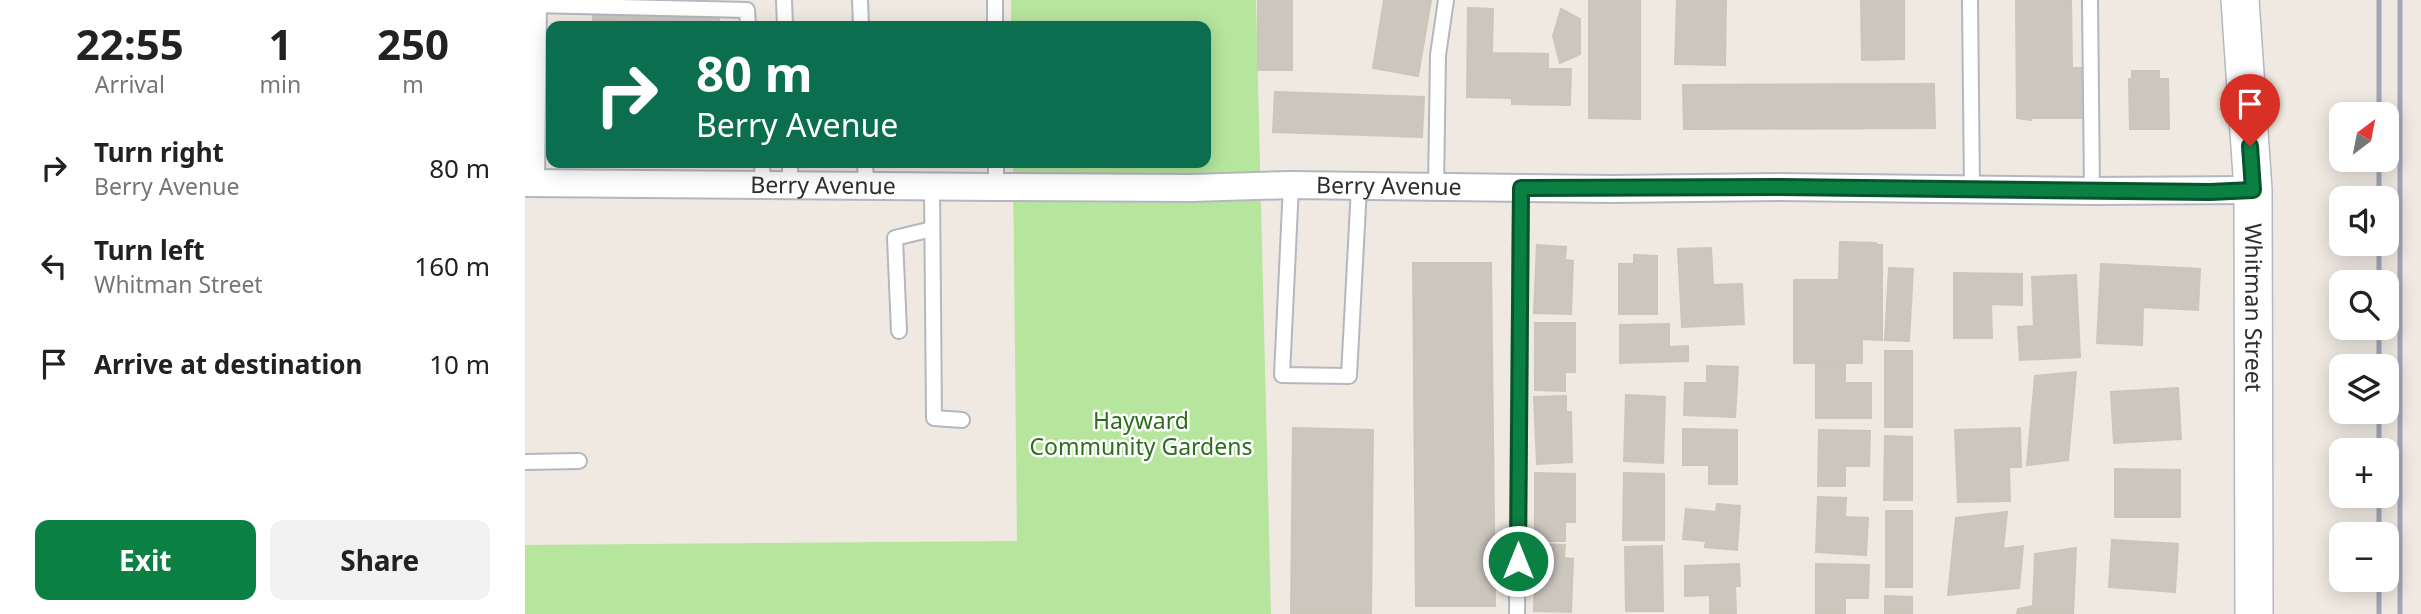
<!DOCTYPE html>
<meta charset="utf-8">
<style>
:root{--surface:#fff;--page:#f2f2f2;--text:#222;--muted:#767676;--accent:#0b8043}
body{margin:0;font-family:"Noto Sans",sans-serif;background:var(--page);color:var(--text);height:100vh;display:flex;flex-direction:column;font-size:26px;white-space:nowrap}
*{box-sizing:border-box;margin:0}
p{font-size:23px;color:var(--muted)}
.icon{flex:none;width:38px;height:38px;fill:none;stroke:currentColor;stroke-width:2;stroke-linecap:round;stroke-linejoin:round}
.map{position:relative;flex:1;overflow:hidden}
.panel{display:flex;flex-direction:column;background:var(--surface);width:525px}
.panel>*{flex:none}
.top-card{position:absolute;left:21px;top:21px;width:665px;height:147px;border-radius:14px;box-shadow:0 4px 18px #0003;background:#0b6e4f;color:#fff;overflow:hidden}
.needle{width:46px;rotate:32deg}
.controls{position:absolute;left:1804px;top:102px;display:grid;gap:14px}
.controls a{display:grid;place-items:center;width:70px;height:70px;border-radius:14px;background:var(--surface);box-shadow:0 4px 18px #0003;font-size:35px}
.pin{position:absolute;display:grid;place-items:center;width:60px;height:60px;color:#fff;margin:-72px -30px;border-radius:50% 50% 50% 0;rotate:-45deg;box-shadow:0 0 7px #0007}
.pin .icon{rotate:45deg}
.me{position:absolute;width:77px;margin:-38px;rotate:0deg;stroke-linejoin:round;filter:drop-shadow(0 0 5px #0008)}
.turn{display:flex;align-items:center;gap:24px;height:147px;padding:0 35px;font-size:32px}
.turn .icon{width:91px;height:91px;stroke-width:2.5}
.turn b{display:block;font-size:49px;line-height:60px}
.eta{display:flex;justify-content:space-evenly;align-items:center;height:119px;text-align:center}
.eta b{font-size:42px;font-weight:700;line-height:49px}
.action{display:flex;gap:14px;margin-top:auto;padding:14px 35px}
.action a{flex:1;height:80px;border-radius:14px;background:var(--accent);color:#fff;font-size:28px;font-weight:700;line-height:80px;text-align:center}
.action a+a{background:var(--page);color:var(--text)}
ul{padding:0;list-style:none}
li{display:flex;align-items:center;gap:21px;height:98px;padding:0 35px}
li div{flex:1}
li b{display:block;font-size:26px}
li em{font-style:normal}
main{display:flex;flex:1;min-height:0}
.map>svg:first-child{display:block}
.green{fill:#b6e59e}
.building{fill:#cbc7bf;stroke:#cbc5ba;stroke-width:2}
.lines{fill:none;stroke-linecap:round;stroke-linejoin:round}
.lane-casing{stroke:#b4b7c1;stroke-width:18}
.street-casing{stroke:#b4b7c1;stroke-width:30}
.secondary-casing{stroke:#b4b7c1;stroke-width:40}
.lane{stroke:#fff;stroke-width:14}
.street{stroke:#fff;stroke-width:26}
.secondary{stroke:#fff;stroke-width:37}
.rail{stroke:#a3a6b8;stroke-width:5}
.route-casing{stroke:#07532c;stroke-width:18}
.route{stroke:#0b8043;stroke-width:12}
.labels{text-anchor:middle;stroke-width:5;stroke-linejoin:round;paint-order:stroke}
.street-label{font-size:23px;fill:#2e2e2e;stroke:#fff}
.park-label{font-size:23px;fill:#2c6e1b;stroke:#fff}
</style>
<main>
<section class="panel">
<div class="eta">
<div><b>22:55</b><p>Arrival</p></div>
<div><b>1</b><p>min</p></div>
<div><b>250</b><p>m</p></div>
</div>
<ul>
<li><svg class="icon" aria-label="right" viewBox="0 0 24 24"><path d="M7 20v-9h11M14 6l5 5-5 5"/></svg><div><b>Turn right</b><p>Berry Avenue</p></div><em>80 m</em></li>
<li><svg class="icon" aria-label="left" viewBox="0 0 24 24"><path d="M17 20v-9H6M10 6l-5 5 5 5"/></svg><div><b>Turn left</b><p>Whitman Street</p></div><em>160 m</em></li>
<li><svg class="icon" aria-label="arrive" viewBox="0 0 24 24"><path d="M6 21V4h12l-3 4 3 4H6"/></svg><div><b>Arrive at destination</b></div><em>10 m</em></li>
</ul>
<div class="action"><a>Exit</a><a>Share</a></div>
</section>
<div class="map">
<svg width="1896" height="614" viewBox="0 0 1896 614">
<rect width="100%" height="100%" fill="#efe9e1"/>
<polygon class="green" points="486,0 731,0 746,614 0,614 0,545 492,541 488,163 681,163 681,26 486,26"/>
<g class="building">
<rect x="733" y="0" width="34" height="70"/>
<polygon points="859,0 906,0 893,76 848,68"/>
<polygon points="1064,0 1115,0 1115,119 1064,118"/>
<polygon points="1152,0 1201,0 1200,65 1150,64"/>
<polygon points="1336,0 1379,0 1379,59 1337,60"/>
<polygon points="1491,0 1546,0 1547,68 1557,68 1561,118 1506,118 1506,120 1492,118"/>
<polygon points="943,8 968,9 967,53 1023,54 1023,69 1046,69 1045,105 987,104 987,98 942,97"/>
<polygon points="1036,9 1055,19 1055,54 1035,63 1028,36"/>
<rect x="68" y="15" width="126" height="11"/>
<polygon points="1607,71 1634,71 1634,79 1643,79 1644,129 1605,129 1604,79 1607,79"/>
<polygon points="1409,84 1410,128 1159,129 1158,85"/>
<polygon points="750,92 899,97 897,137 748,132"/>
<polygon points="1315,242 1351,243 1351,245 1357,245 1357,340 1337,339 1337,363 1269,363 1269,280 1314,280"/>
<polygon points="1012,245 1041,247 1040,260 1048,261 1046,314 1009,313"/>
<polygon points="1186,248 1188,285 1217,284 1219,324 1157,327 1153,249"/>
<polygon points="1109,255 1132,256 1132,314 1094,314 1094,264 1109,264"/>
<polygon points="888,263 966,263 970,606 891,606"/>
<polygon points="1576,264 1675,269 1673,310 1618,307 1617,345 1572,343"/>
<polygon points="1364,268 1388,269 1384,341 1360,340"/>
<polygon points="1429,273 1497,274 1497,305 1466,304 1467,338 1429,338"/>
<polygon points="1551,275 1555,357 1495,360 1493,327 1509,326 1507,277"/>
<polygon points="1010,323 1050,323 1050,372 1040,372 1040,391 1010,390"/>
<polygon points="1144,324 1144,347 1163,346 1163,361 1095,363 1095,325"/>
<rect x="1360" y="351" width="27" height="76"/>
<polygon points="1291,364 1320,364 1320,383 1346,383 1346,418 1291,418"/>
<polygon points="1182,366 1213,367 1210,417 1159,415 1160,383 1182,383"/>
<polygon points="1551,372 1543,460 1502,465 1510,376"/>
<polygon points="1653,388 1656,439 1589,443 1586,392"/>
<polygon points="1101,395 1140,397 1138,463 1099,461"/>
<polygon points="1041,396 1041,412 1046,412 1047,462 1012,464 1009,397"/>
<polygon points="768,428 848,430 846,614 766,614"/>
<polygon points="1495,428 1496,467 1484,467 1485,501 1433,502 1430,430"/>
<polygon points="1158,429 1212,430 1212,484 1184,484 1184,465 1158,465"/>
<polygon points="1294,430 1345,431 1344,466 1320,466 1320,486 1293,486"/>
<polygon points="1360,436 1387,437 1387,500 1359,500"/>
<polygon points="1590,469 1655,470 1655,517 1590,517"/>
<polygon points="1010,473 1050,474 1050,522 1040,522 1040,541 1010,541"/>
<polygon points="1099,473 1139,474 1139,540 1098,540"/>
<polygon points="1293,497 1321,498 1320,517 1343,518 1341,555 1291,552"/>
<polygon points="1192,504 1215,506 1212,550 1180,547 1181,541 1158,539 1161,509 1191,512"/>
<rect x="1361" y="511" width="26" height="76"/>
<polygon points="1482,512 1478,549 1498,546 1494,588 1423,595 1431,518"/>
<polygon points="1587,540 1653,544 1650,592 1584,587"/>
<polygon points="1011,544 1040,545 1039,558 1048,559 1046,612 1009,611"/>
<polygon points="1137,546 1138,611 1101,611 1100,547"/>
<polygon points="1551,548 1548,614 1492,614 1493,609 1508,606 1510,554"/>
<polygon points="1214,564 1215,586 1210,586 1211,613 1185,614 1185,595 1160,596 1160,566"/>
<polygon points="1291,564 1344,565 1343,598 1320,598 1320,614 1291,614"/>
<polygon points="1360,596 1387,597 1387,614 1360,614"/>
</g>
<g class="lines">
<defs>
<g id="lane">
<polyline points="259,0 260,26"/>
<polyline points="335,0 336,26"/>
<polyline points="470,0 470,26"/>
<polyline points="1445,0 1447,189"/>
<polyline points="1565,0 1567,191"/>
<polyline points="8,5 222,10 223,26"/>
<polyline points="237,163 238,185"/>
<polyline points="265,163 265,185"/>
<polyline points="340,163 341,186"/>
<polyline points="766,185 757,375 824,376 834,187"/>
<polyline points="407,187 409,418 437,420"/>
<polyline points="471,187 471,163"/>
<polyline points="911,188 913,55 921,0"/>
<polyline points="374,331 370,238 407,229"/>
<polyline points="0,462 54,461"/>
<polyline points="992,614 996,188"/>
</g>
<g id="street">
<polyline points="6,182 8,0"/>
<path id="s1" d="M0,183L471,187L666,188L766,185L1087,189L1254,187L1567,191L1728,190"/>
</g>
<g id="secondary">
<path id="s2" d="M1715,0L1728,190L1729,614"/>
</g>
</defs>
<use href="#lane" class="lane-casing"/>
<use href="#street" class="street-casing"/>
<use href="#secondary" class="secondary-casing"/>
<use href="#lane" class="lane"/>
<use href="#street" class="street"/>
<use href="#secondary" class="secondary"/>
<g class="rail">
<polyline points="1854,114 1854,0"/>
<polyline points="1854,198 1854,159"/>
<polyline points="1854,282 1854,243"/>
<polyline points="1854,366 1854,327"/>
<polyline points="1854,450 1854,411"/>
<polyline points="1854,534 1854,495"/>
<polyline points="1854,614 1854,579"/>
<polyline points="1875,614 1875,0"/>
</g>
</g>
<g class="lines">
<defs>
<polyline id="route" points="993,561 996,188 1254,187 1685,192 1728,190 1725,146"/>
</defs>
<use href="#route" class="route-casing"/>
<use href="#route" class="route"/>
</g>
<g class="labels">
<g class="street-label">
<text dy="8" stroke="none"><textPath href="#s1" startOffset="298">Berry Avenue</textPath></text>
<text dy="8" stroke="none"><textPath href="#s1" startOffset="864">Berry Avenue</textPath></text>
<text dy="8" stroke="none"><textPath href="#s2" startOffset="308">Whitman Street</textPath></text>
</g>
<g class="park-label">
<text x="616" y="429">Hayward<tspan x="616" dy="26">Community Gardens</tspan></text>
</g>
</g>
</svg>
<div class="controls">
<a><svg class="needle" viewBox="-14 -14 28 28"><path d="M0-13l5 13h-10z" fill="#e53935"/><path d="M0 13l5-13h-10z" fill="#767676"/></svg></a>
<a><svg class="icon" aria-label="sound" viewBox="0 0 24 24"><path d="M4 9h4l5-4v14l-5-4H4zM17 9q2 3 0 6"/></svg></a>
<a><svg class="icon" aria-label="search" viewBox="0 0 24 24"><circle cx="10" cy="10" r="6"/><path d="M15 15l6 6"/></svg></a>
<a><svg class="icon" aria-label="layers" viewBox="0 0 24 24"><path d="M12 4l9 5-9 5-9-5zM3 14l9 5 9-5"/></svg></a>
<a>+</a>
<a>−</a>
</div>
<div class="pin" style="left:1725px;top:146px;background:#d93025"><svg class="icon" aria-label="arrive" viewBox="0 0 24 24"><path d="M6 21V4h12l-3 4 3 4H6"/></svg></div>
<svg class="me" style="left:993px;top:561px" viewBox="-20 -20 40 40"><circle r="17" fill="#0b8043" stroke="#fff" stroke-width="3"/><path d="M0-11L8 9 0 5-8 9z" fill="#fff"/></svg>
<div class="top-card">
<div class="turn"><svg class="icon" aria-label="right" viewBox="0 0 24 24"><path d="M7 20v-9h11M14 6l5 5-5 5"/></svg><div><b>80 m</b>Berry Avenue</div></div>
</div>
</div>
</main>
